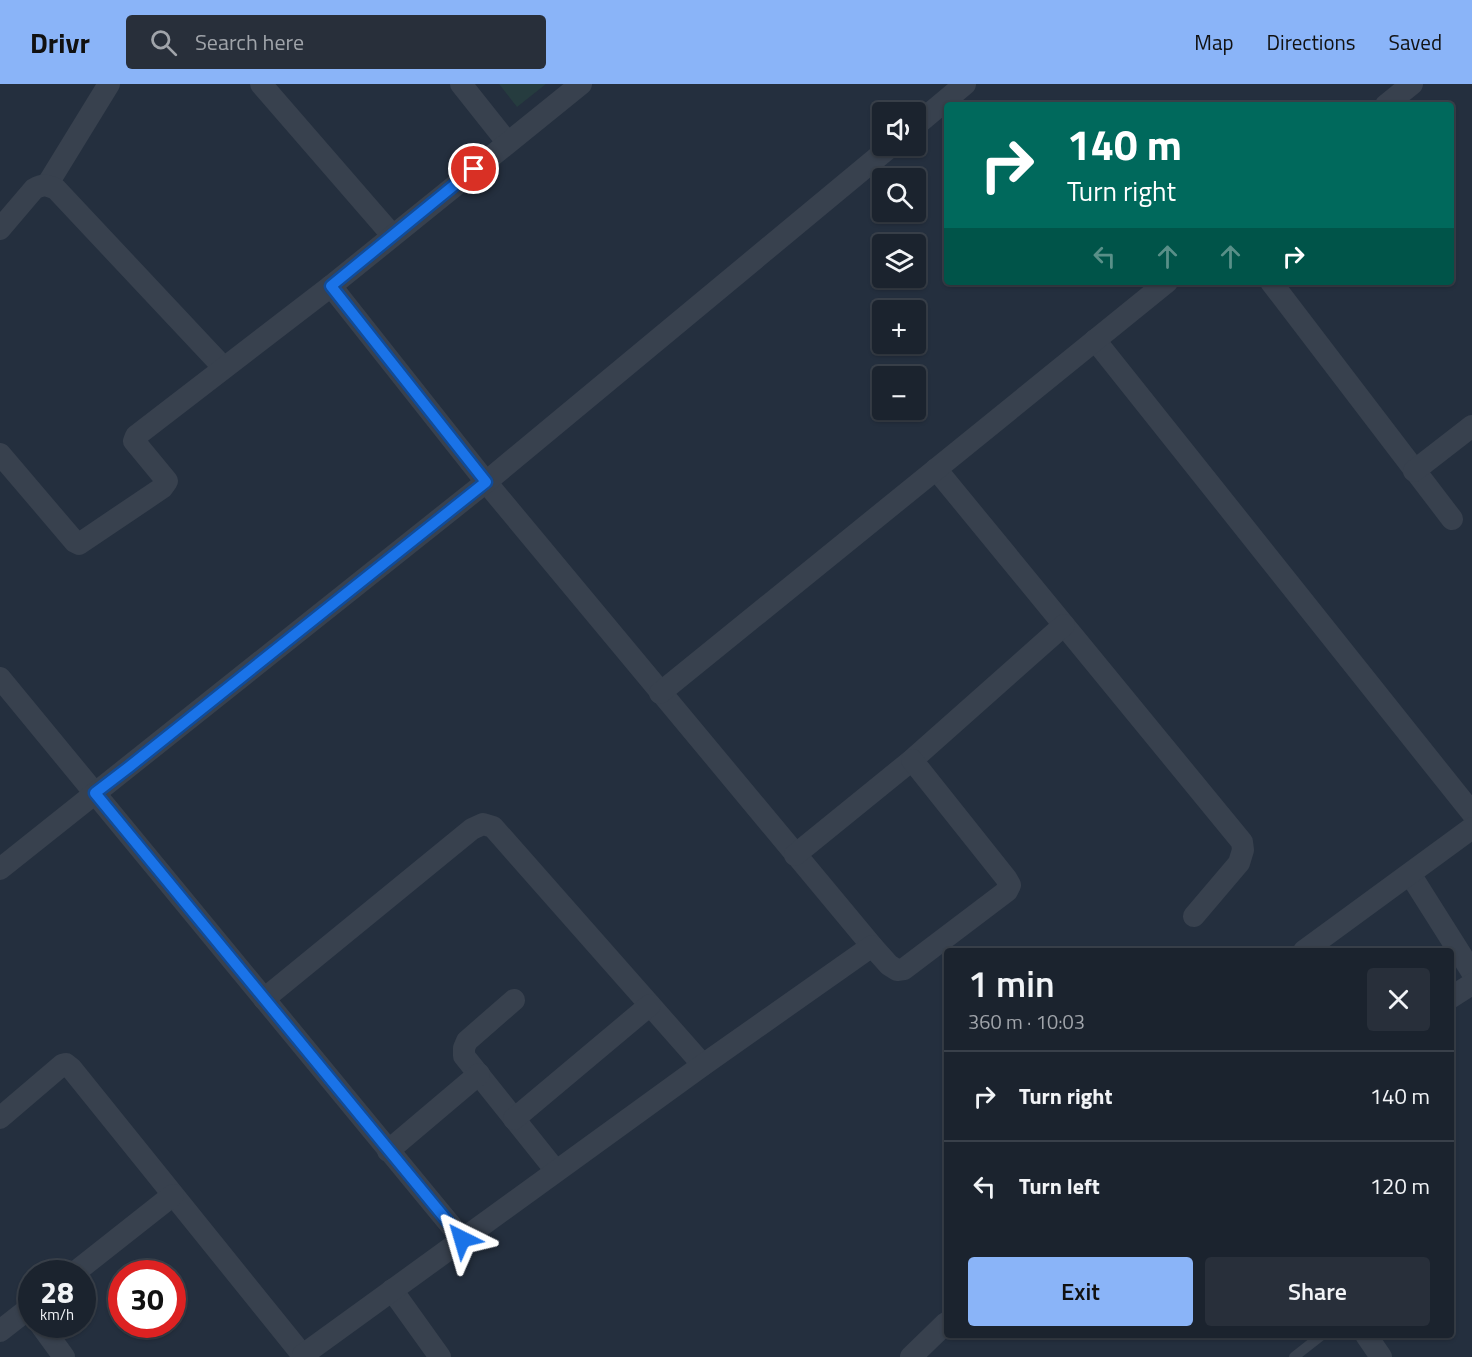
<!DOCTYPE html>
<meta charset="utf-8">
<style>
:root{--surface:#1b232e;--page:#282f3a;--text:#f1f3f6;--muted:#a0a4aa;--line:#39404a;--accent:#8ab4f8}
body{margin:0;font-family:"Titillium Web",sans-serif;background:var(--page);color:var(--text);height:100vh;display:flex;flex-direction:column;font-size:22px;white-space:nowrap}
*{box-sizing:border-box;margin:0}
p{font-size:20px;color:var(--muted)}
.icon{flex:none;width:33px;height:33px;fill:none;stroke:currentColor;stroke-width:2;stroke-linecap:round;stroke-linejoin:round}
.map{position:relative;flex:1;overflow:hidden}
.side{position:absolute;left:944px;top:864px;width:510px;height:390px;display:flex;flex-direction:column;background:var(--surface);border-radius:6px;box-shadow:0 2px 4px #0004,0 0 0 2px var(--line)}
.side>*{flex:none}
.guide{position:absolute;left:944px;top:18px;width:510px;height:183px;border-radius:6px;box-shadow:0 2px 4px #0004,0 0 0 2px var(--line);background:#00695c;color:#fff;overflow:hidden}
.buttons{position:absolute;left:872px;top:18px;display:grid;gap:12px}
.buttons a{display:grid;place-items:center;width:54px;height:54px;border-radius:6px;background:var(--surface);box-shadow:0 2px 4px #0004,0 0 0 2px var(--line);font-size:30px}
.speed{position:absolute;left:18px;top:1176px;display:flex;gap:12px;font-size:30px;font-weight:700;text-align:center}
.speed>*{display:grid;place-content:center;width:78px;height:78px;border-radius:50%;background:var(--surface);box-shadow:0 2px 4px #0004,0 0 0 2px var(--line);line-height:1}
.speed small{font-size:15px;font-weight:400}
.speed .limit{border:9px solid #d22;background:#fff;color:#111}
.pin{position:absolute;display:grid;place-items:center;width:51px;height:51px;color:#fff;margin:-26px;border:3px solid #fff;border-radius:50%;box-shadow:0 2px 6px #0007}
.me{position:absolute;width:66px;margin:-33px;rotate:320deg;stroke-linejoin:round;filter:drop-shadow(0 0 4px #0008)}
.turn{display:flex;align-items:center;gap:21px;height:126px;padding:0 24px;font-size:27px}
.turn .icon{width:78px;height:78px;stroke-width:2.5}
.turn b{display:block;font-size:42px;line-height:51px}
.lanes{display:flex;align-items:center;height:57px;padding:0 24px;background:#0003;justify-content:center;gap:30px;direction:ltr}
.lanes .off{opacity:.35}
.round{display:grid;place-items:center;flex:none;width:63px;height:63px;border-radius:6px;background:var(--page)}
.head{display:flex;align-items:center;justify-content:space-between;height:102px;padding:0 24px}
h1{font-size:36px;font-weight:600;line-height:45px}
.button{display:flex;gap:12px;margin-top:auto;padding:12px 24px}
.button a{flex:1;height:69px;border-radius:6px;background:var(--accent);color:#111;font-size:24px;font-weight:600;line-height:69px;text-align:center}
.button a+a{background:var(--page);color:var(--text)}
ul{padding:0;list-style:none}
li{display:flex;align-items:center;gap:18px;height:90px;padding:0 24px;border-top:2px solid var(--line)}
li div{flex:1}
li b{display:block;font-size:22px}
li em{font-style:normal}
header{display:flex;align-items:center;gap:36px;box-sizing:border-box;height:84px;padding:0 30px;background:var(--accent);color:#111}
header strong{font-size:28px}
nav{display:flex;gap:33px;margin-inline-start:auto;font-size:21px}
.search{width:420px;height:54px;background:var(--page);display:flex;align-items:center;gap:15px;box-sizing:border-box;padding:0 21px;border-radius:6px;color:var(--muted);font-size:22px}
.map>svg:first-child{display:block}
.green{fill:#263c3f}
.lines{fill:none;stroke-linecap:round;stroke-linejoin:round}
.service{stroke:#38414e;stroke-width:10}
.minor{stroke:#38414e;stroke-width:22}
.route-casing{stroke:#114b97;stroke-width:15}
.route{stroke:#1a73e8;stroke-width:10}
</style>
<header>
<strong>Drivr</strong>
<div class="search"><svg class="icon" aria-label="search" viewBox="0 0 24 24"><circle cx="10" cy="10" r="6"/><path d="M15 15l6 6"/></svg>Search here</div>
<nav><a>Map</a><a>Directions</a><a>Saved</a></nav>
</header>
<div class="map">
<svg width="1472" height="1273" viewBox="0 0 1472 1273">
<rect width="100%" height="100%" fill="#242f3e"/>
<polygon class="green" points="499,0 546,0 517,23"/>
<g class="lines">
<polyline class="service" points="1294,1273 1322,1251"/>
<g class="minor">
<polyline points="261,0 392,151"/>
<polyline points="461,0 507,58"/>
<polyline points="1386,21 1412,0"/>
<polyline points="915,42 965,0"/>
<polyline points="47,101 109,0"/>
<path d="M0,145L34,105C43,100 47,101 56,105L224,284"/>
<polyline points="1271,198 1452,435"/>
<polyline points="331,202 486,398 872,862"/>
<polyline points="1095,256 1472,729"/>
<polyline points="0,370 75,458 79,460 162,404 167,397 134,357 136,352 331,202 581,0"/>
<polyline points="936,385 1242,758 1243,766 1239,779 1194,832"/>
<polyline points="1414,387 1472,342"/>
<polyline points="0,594 462,1155"/>
<polyline points="660,609 1167,198"/>
<polyline points="795,771 912,676 1064,541"/>
<polyline points="0,785 486,398 891,62"/>
<polyline points="1410,790 1472,888"/>
<polyline points="1304,867 1472,744"/>
<polyline points="1450,914 1472,900"/>
<polyline points="264,915 472,745 483,740 493,743 703,981"/>
<polyline points="514,916 467,957 464,964 464,972 556,1087"/>
<polyline points="0,1034 62,981 66,980 71,984 304,1273"/>
<polyline points="514,1035 650,921"/>
<polyline points="388,1067 479,990"/>
<polyline points="73,1190 173,1111"/>
<polyline points="392,1206 440,1273"/>
<polyline points="40,1240 64,1273"/>
<polyline points="0,1247 32,1222"/>
<polyline points="1366,1251 1381,1273"/>
<polyline points="303,1271 703,981 872,862 889,881 897,886 904,885 1007,807 1010,801 1006,794 912,676"/>
<polyline points="911,1273 946,1239"/>
</g>
</g>
<g class="lines">
<defs>
<polyline id="route" points="462,1155 95,709 129,683 486,398 331,202 474,85"/>
</defs>
<use href="#route" class="route-casing"/>
<use href="#route" class="route"/>
</g>
</svg>
<div class="buttons">
<a><svg class="icon" aria-label="sound" viewBox="0 0 24 24"><path d="M4 9h4l5-4v14l-5-4H4zM17 9q2 3 0 6"/></svg></a>
<a><svg class="icon" aria-label="search" viewBox="0 0 24 24"><circle cx="10" cy="10" r="6"/><path d="M15 15l6 6"/></svg></a>
<a><svg class="icon" aria-label="layers" viewBox="0 0 24 24"><path d="M12 4l9 5-9 5-9-5zM3 14l9 5 9-5"/></svg></a>
<a>+</a>
<a>−</a>
</div>
<div class="speed"><div>28<small>km/h</small></div><div class="limit">30</div></div>
<div class="pin" style="left:474px;top:85px;background:#d93025"><svg class="icon" aria-label="arrive" viewBox="0 0 24 24"><path d="M6 21V4h12l-3 4 3 4H6"/></svg></div>
<svg class="me" style="left:462px;top:1155px" viewBox="-20 -20 40 40"><path d="M0-17L14 15 0 8-14 15z" fill="#1a73e8" stroke="#fff" stroke-width="4"/></svg>
<div class="guide">
<div class="turn"><svg class="icon" aria-label="right" viewBox="0 0 24 24"><path d="M7 20v-9h11M14 6l5 5-5 5"/></svg><div><b>140 m</b>Turn right</div></div>
<div class="lanes"><svg class="icon off" aria-label="left" viewBox="0 0 24 24"><path d="M17 20v-9H6M10 6l-5 5 5 5"/></svg><svg class="icon off" aria-label="ahead" viewBox="0 0 24 24"><path d="M12 20V5M6 11l6-6 6 6"/></svg><svg class="icon off" aria-label="ahead" viewBox="0 0 24 24"><path d="M12 20V5M6 11l6-6 6 6"/></svg><svg class="icon" aria-label="right" viewBox="0 0 24 24"><path d="M7 20v-9h11M14 6l5 5-5 5"/></svg></div>
</div>
<section class="side">
<div class="head"><div><h1>1 min</h1><p>360 m · 10:03</p></div><a class="round"><svg class="icon" aria-label="close" viewBox="0 0 24 24"><path d="M6 6l12 12M18 6L6 18"/></svg></a></div>
<ul>
<li><svg class="icon" aria-label="right" viewBox="0 0 24 24"><path d="M7 20v-9h11M14 6l5 5-5 5"/></svg><div><b>Turn right</b></div><em>140 m</em></li>
<li><svg class="icon" aria-label="left" viewBox="0 0 24 24"><path d="M17 20v-9H6M10 6l-5 5 5 5"/></svg><div><b>Turn left</b></div><em>120 m</em></li>
</ul>
<div class="button"><a>Exit</a><a>Share</a></div>
</section>
</div>
